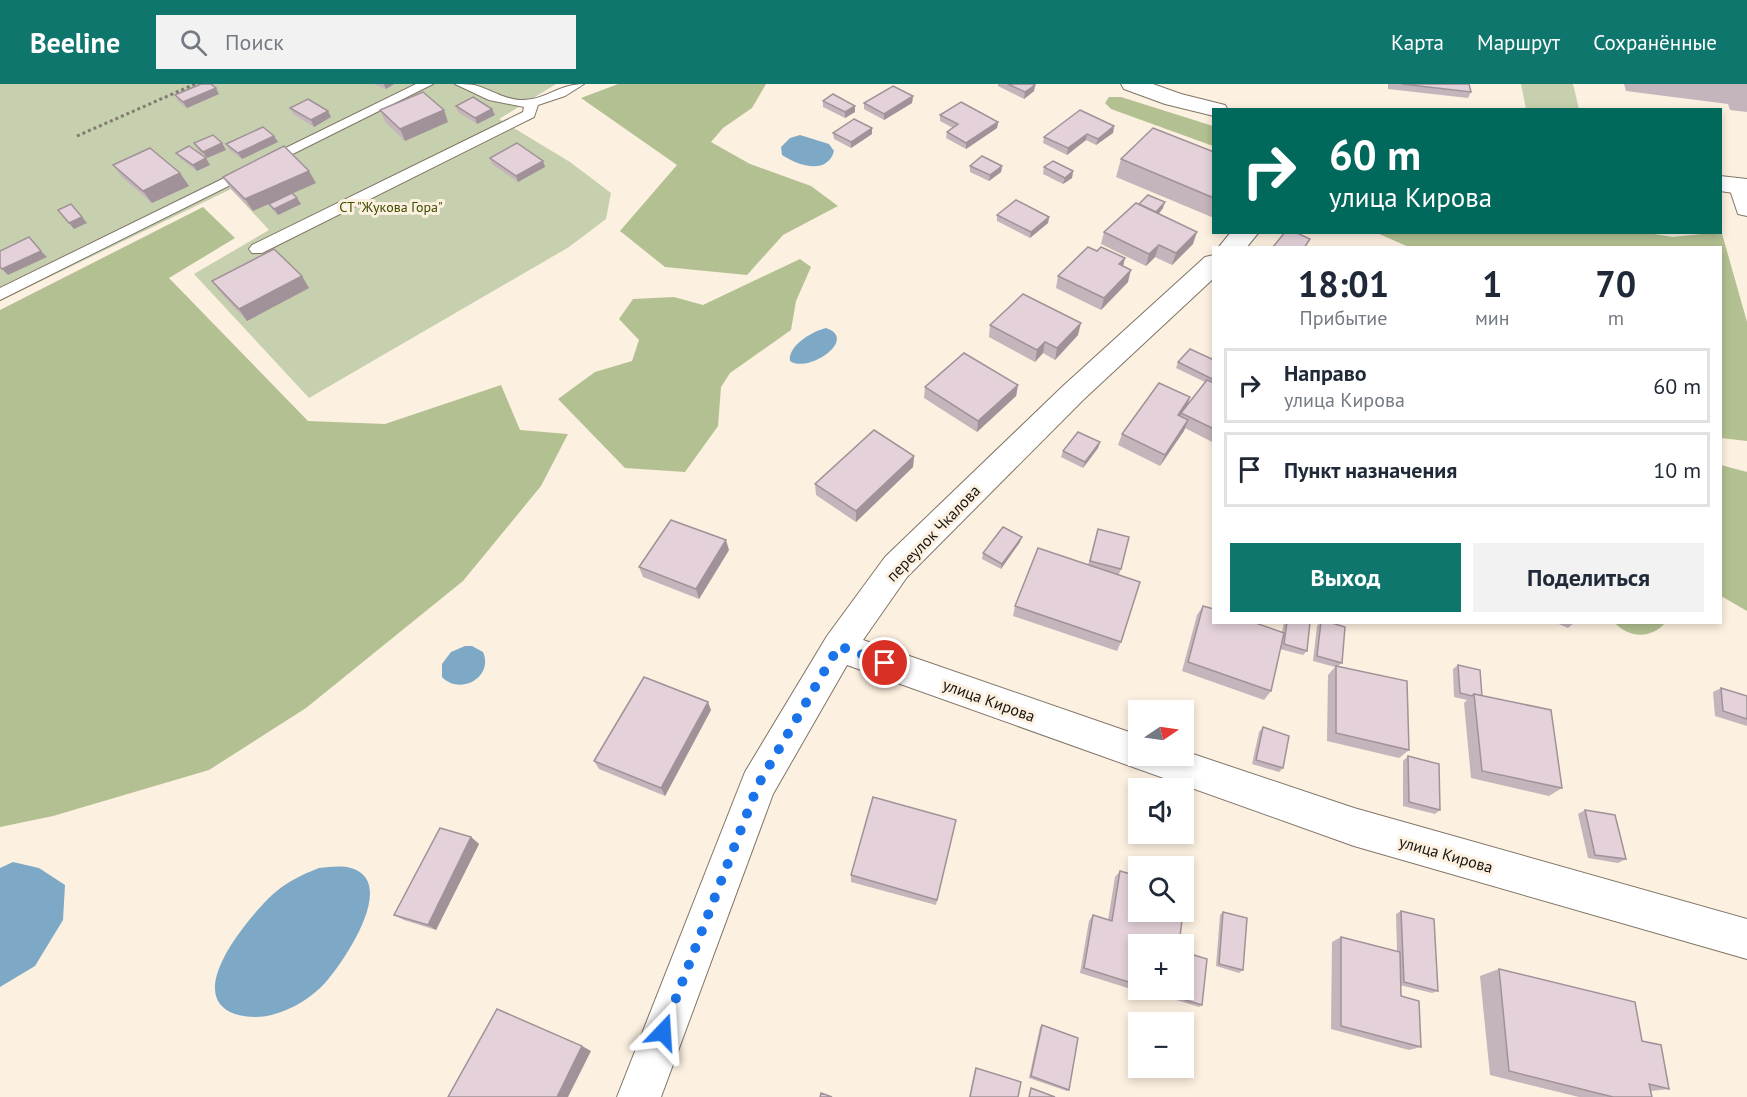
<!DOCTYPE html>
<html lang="ru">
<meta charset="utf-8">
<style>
:root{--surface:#fff;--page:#f2f2f3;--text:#1f2937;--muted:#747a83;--line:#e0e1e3;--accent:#0f766e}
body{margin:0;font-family:"PT Sans",sans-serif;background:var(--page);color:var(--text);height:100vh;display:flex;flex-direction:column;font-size:22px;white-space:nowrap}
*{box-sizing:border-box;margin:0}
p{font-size:20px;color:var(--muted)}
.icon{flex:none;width:33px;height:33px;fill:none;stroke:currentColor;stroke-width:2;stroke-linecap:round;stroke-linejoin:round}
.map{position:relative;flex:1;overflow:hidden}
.drawer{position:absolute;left:1212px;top:162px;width:510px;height:378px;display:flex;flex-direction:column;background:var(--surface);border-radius:0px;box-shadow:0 3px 9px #0003}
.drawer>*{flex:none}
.top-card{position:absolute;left:1212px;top:24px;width:510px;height:126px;border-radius:0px;box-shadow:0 3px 9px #0003;background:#00695c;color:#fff;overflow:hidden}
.needle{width:39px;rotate:77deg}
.fabs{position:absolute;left:1128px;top:616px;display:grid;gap:12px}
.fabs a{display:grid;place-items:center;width:66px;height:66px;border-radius:0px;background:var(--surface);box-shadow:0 3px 9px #0003;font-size:30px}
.pin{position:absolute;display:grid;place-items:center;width:51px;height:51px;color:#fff;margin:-26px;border:3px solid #fff;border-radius:50%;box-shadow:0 2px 6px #0007}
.me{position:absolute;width:66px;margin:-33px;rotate:20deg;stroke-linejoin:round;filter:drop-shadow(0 0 4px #0008)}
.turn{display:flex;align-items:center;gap:21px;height:126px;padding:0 18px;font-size:27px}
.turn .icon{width:78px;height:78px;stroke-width:2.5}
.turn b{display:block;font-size:42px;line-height:51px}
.eta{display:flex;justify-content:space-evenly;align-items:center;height:102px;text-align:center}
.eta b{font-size:36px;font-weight:700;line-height:42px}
.button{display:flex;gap:12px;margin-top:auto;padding:12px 18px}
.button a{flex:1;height:69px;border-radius:0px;background:var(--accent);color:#fff;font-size:24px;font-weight:700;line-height:69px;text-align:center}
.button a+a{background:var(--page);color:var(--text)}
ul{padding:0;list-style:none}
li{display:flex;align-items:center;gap:18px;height:75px;margin:0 12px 9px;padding:0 6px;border:3px solid var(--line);border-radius:0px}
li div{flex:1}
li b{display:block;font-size:22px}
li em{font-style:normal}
header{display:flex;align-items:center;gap:36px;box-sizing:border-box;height:84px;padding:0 30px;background:var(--accent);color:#fff}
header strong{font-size:28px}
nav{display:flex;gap:33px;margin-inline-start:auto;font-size:21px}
.search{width:420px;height:54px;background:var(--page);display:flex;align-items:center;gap:15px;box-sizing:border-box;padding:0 21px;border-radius:0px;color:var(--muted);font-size:22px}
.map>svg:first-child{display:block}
.green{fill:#c6d0ae}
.forest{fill:#b3c091}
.water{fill:#7da9c7}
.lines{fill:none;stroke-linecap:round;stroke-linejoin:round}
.service-casing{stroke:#807567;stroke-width:2}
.minor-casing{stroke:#807567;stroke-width:2}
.tertiary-casing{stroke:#807567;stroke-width:2}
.path{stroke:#827b71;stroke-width:3;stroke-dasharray:3 3;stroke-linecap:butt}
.service{fill:#fff;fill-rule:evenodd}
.minor{fill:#fff;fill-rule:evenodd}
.tertiary{fill:#fff;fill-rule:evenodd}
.wall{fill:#c4b4bb}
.shaded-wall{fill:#a09298}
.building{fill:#e4d1d9;stroke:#a09298;stroke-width:1.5}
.route{stroke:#1a73e8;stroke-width:10;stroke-dasharray:0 18}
.labels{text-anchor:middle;stroke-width:6;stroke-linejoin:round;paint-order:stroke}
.far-park-label{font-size:14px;fill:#404d00;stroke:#fcf0e0}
.street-label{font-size:16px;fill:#18140f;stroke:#fcf0e0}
</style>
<header>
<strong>Beeline</strong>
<div class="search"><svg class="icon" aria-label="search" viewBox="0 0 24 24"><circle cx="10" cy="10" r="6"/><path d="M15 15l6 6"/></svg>Поиск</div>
<nav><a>Карта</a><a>Маршрут</a><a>Сохранённые</a></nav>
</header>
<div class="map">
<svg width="1747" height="1013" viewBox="0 0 1747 1013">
<rect width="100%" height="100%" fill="#fcf0e0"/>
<g class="green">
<polygon points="0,0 556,0 499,35 570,78 611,109 606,135 569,163 309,314 194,190 269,146 231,105 0,217"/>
<polygon points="1521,0 1573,0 1579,25 1526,25"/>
</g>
<g class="forest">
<polygon points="618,0 766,0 752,24 723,44 711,58 750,80 811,102 838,122 783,151 747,191 665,183 620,147 677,81 581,14"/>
<polygon points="1109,13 1121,13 1213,42 1213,62 1111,25 1105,19"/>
<polygon points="203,123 235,154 169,194 308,337 385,340 501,301 520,346 568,350 541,402 463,497 306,624 209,686 53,732 0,743 0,226"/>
<polygon points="1721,146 1747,238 1747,357 1721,354 1720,164 1411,164 1377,149 1641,148 1673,153 1720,148"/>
<polygon points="800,175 811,183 796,217 791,246 730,289 721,303 718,342 685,388 625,384 558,315 595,288 632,277 639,256 619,235 633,215 674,213 703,221"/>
<polygon points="1721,381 1747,388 1747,527 1721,512"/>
<path d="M1615,539H1665C1651,555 1629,554 1615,539Z"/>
</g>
<g class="water">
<path d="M800,51L829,60L834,67C827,92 797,81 782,71L781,63L790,54Z"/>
<path d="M826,244C859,255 808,290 790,277C787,262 813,247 826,244Z"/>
<path d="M465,562H472L483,568C494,593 460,612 442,593V580L451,568Z"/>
<polygon points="13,778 39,784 65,801 63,836 35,882 0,903 0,784"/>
<path d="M319,784C329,783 341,781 351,784C399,798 343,879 325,899C312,913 293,925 275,930C263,934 247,934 235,930C181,911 251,831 272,811C285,799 303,790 319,784Z"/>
</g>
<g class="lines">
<defs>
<g id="service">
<polygon points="416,0 433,0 0,216 0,204"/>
<path d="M455,0C462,0 469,0 474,1C490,5 503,15 520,16C545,17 558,0 584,0L565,12L538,21L534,33L262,169H252L249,165L252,161L523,28L524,23L489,16Z"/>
</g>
<g id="minor">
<polygon points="1741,95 1747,97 1747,132 1738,130 1729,103 1732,98"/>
<polygon points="1231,148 1259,148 1246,164 1218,164"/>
<polygon points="1214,171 1214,194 1083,316 907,493 863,556 1138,651 1138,672 1184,672 1184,667 1354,724 1747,835 1747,875 1354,762 847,581 773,710 661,1013 617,1013 745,688 827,552 885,473 1063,302 1205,173"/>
</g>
<g id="tertiary">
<polygon points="1121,0 1153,0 1181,10 1225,21 1228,26 1214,26 1214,32 1165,20 1124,5"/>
<polygon points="1720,92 1747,95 1747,111 1720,107"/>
</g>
</defs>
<use href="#service" class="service-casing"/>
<use href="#minor" class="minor-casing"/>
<use href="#tertiary" class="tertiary-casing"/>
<polyline class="path" points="77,52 195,0"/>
<use href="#service" class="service"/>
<use href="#minor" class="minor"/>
<use href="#tertiary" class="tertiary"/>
</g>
<g class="wall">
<polygon points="374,0 394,0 386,5"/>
<polygon points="998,0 1033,0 1035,1 1034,7 1024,15 998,2"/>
<polygon points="1388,0 1469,0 1471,8 1468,14 1388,5"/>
<polygon points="1624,0 1747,0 1747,28 1730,26 1728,20 1626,7"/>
<polygon points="219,10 187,24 179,18 175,11"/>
<polygon points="913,12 912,19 884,36 864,25 864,19"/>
<polygon points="823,17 855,28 845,34 823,23"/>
<polygon points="456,22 492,25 495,31 477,40 458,28"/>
<polygon points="290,24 331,33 314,43 293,30"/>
<polygon points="380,26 448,38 405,57 385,38"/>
<polygon points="940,31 998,38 997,44 966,65 946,54 947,48 953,44 940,37"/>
<polygon points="1114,42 1113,49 1096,61 1086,56 1067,71 1043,59 1044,53"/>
<polygon points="872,44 872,50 851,64 834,55 833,49"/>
<polygon points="278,58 242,75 230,66 226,60"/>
<polygon points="194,59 222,59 226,66 207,74 198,66"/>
<polygon points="1214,68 1214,134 1116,93 1121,75"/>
<polygon points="176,69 210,81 197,87 181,75"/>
<polygon points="490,74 543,77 545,83 518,98 492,80"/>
<polygon points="113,81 180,89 189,102 152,119 122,93"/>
<polygon points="970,82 1002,82 1001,88 989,97 970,88"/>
<polygon points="1044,83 1073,87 1072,94 1063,100 1043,90"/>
<polygon points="223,93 316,99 293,109 301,120 278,131 273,126 269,120 253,127 231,105"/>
<polygon points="1139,120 1163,124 1159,130 1193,160 1172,181 1155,173 1146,182 1101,160 1104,148"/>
<polygon points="997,131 1049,133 1048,139 1030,154 997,137"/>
<polygon points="1097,167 1125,174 1123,182 1128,198 1101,226 1056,204 1058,192"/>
<polygon points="212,197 309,204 247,237 221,209"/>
<polygon points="990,241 1078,251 1055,276 1043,269 1035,278 989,253"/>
<polygon points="1214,276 1214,359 1185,344 1160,382 1118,361 1122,350 1190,313 1187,322 1205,298 1176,284 1178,278"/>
<polygon points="1018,301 1016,312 977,348 924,314 925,303"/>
<polygon points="1100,358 1098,364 1083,384 1061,373 1063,367"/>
<polygon points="914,372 913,383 856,438 816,411 815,400"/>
<polygon points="1098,445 1121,485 1119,490 1121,558 1117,567 1013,532 1015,522 1088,481"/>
<polygon points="1020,458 1001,485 982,475 983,469"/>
<polygon points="729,466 699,515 643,493 639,483"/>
<polygon points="1203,522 1282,548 1284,538 1310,538 1307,567 1303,571 1280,565 1271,607 1264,616 1182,587 1197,531"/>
<polygon points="1320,538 1329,538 1342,579 1338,582 1409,666 1399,674 1327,657 1328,591 1335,583 1313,577 1317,542"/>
<polygon points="1554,538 1575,538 1568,544"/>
<polygon points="1458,581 1482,612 1562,704 1549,712 1471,694 1464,619 1467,616 1454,613 1453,585"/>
<polygon points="1721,604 1747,612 1747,642 1715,632 1713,608"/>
<polygon points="711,626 665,712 599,685 594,677"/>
<polygon points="1263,643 1283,684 1279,688 1252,680 1259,648"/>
<polygon points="1408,672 1440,726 1435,730 1403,722 1403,677"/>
<polygon points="1585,726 1626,775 1618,779 1588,774 1578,730"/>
<polygon points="956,736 936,821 851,798 851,791"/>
<polygon points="471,753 479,760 436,846 404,836 394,831"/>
<polygon points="1120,787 1138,861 1138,906 1173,906 1173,912 1166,916 1080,889 1089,837 1093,831 1108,836 1115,793"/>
<polygon points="1401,827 1438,907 1432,909 1400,901 1401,912 1421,963 1409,966 1331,945 1332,858 1341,853 1397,867 1396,830"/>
<polygon points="1223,828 1243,886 1239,889 1216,882 1220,831"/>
<polygon points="1499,885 1642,957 1669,1005 1651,1007 1652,1013 1579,1013 1490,991 1480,892"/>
<polygon points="1174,906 1184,906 1202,921 1199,923 1173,915"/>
<polygon points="1042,941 1069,1006 1067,1007 1029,994 1040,943"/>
<polygon points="976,984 1018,1013 969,1013 975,985"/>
</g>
<g class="shaded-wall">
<polygon points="384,0 394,0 386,5"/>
<polygon points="1035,1 1034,7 1024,15 1025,8"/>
<polygon points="216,4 219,10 187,24 183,18"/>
<polygon points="913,12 912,19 884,36 884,30"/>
<polygon points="855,22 855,28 845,34 845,28"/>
<polygon points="492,25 495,31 477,40 475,34"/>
<polygon points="444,26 448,38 405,57 400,45"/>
<polygon points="328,27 331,33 314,43 311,36"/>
<polygon points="998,38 997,44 966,65 966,59"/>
<polygon points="1114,42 1113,49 1096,61 1098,55"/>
<polygon points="872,44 872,50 851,64 851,58"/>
<polygon points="1087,50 1086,56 1067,71 1068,64"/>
<polygon points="274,52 278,58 242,75 238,69"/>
<polygon points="222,59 226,66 207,74 203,68"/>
<polygon points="206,74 210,81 197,87 193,81"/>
<polygon points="543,77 545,83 518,98 516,92"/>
<polygon points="1002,82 1001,88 989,97 990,91"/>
<polygon points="309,87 316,99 253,127 245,115"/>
<polygon points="1073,87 1072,94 1063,100 1065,94"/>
<polygon points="180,89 189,102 152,119 143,107"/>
<polygon points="297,114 301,120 278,131 274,125"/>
<polygon points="1165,118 1163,124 1155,134 1156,128"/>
<polygon points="82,133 87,139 74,145 69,139"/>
<polygon points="1049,133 1048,139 1030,154 1031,148"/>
<polygon points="1197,148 1193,160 1172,181 1176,169"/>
<polygon points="1159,161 1155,173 1146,182 1149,170"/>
<polygon points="41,167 47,173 8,191 2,185"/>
<polygon points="1125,174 1122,186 1119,180"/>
<polygon points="1131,186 1128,198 1101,226 1104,214"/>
<polygon points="302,192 309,204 247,237 239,225"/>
<polygon points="1081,239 1078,251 1055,276 1057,264"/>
<polygon points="1045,258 1043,269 1035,278 1037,266"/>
<polygon points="1018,301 1016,312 977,348 978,337"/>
<polygon points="1190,313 1186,325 1181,329 1180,333 1178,331"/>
<polygon points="1188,336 1184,347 1160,382 1165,371"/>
<polygon points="1100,358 1098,364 1083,384 1085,378"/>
<polygon points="914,372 913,383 856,438 856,427"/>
<polygon points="1022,453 1020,458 1001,485 1002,480"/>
<polygon points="726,456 729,466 699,515 696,505"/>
<polygon points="708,618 711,626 665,712 661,704"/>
<polygon points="471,753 479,760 436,846 428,841"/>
<polygon points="582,962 591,967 568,1013 557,1013"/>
</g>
<g class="building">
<polygon points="201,0 211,0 216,4 183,18 175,11"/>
<polygon points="1008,0 1033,0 1035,1 1025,8"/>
<polygon points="1402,0 1469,0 1471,8"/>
<polygon points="893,2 913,12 884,30 864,19"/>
<polygon points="423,8 444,26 400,45 380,26"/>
<polygon points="833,10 855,22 845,28 823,17"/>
<polygon points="473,13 492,25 475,34 456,22"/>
<polygon points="308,15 328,27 311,36 290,24"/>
<polygon points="961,18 998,38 966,59 947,48 958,40 940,31"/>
<polygon points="1080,26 1114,42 1098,55 1087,50 1068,64 1044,53"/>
<polygon points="854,35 872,44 851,58 833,49"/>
<polygon points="263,43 274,52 238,69 226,60"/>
<polygon points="1153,44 1214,68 1214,114 1121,75"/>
<polygon points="213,51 222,59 203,68 194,59"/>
<polygon points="517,59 543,77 516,92 490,74"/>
<polygon points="189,62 206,74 193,81 176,69"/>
<polygon points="284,62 309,87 245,115 223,93"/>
<polygon points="150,64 180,89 143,107 113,81"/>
<polygon points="982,72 1002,82 990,91 970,82"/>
<polygon points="1053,77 1073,87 1065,94 1044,83"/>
<polygon points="292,109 297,114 274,125 269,120"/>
<polygon points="1148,111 1165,118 1156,128 1139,120"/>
<polygon points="1016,116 1049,133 1031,148 997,131"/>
<polygon points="1136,119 1197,148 1176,169 1159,161 1149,170 1104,148"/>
<polygon points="71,120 82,133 69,139 58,126"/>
<polygon points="1285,148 1295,148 1310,155 1304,164 1273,163"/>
<polygon points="29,153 41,167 2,185 0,183 0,167"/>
<polygon points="1088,163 1097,167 1101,163 1125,174 1119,180 1131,186 1104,214 1058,192"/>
<polygon points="274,165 302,192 239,225 212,197"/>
<polygon points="1023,210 1081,239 1057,264 1045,258 1037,266 990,241"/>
<polygon points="1190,265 1214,276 1214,296 1178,278"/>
<polygon points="964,269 1018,301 978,337 925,303"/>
<polygon points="1207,296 1214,299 1214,345 1181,329"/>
<polygon points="1159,299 1190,313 1178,331 1188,336 1165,371 1122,350"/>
<polygon points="874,346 914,372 856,427 815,400"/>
<polygon points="1078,348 1100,358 1085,378 1063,367"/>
<polygon points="671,436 726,456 696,505 639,483"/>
<polygon points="1003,443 1022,453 1002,480 983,469"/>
<polygon points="1098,445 1129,453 1121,485 1090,477"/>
<polygon points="1038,464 1140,498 1121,558 1015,522"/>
<polygon points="1203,522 1214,525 1214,538 1253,538 1284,549 1271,607 1188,578"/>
<polygon points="1287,538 1310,538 1307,567 1284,560"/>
<polygon points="1321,538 1329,538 1345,543 1342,579 1317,572"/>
<polygon points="1458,581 1480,586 1482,612 1474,610 1472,612 1460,609"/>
<polygon points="1336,582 1407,597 1409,666 1336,649"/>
<polygon points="644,593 708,618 661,704 594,677"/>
<polygon points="1721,604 1747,612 1747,635 1723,627"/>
<polygon points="1474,610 1551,626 1562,704 1482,687"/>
<polygon points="1263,643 1289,652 1283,684 1256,676"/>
<polygon points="1408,672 1439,680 1440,726 1409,718"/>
<polygon points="873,713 956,736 937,816 851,791"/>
<polygon points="1585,726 1615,731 1626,775 1595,771"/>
<polygon points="440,744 471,753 428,841 394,831"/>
<polygon points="1120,787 1138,792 1138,828 1183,828 1179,861 1138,861 1138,901 1084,884 1093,831 1112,837"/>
<polygon points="1184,805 1186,806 1184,823"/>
<polygon points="1401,827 1434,835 1438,907 1404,898"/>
<polygon points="1223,828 1247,834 1243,886 1219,880"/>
<polygon points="1341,853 1400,868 1401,912 1419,917 1421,963 1341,942"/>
<polygon points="1184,868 1207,875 1202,921 1176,913 1177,906 1184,906"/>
<polygon points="1499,885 1635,918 1642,957 1661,961 1669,1005 1649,1000 1652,1013 1613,1013 1509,987"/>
<polygon points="1154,906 1173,906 1173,912"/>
<polygon points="497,925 582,962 557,1013 448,1013"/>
<polygon points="1042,941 1078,954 1069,1006 1031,992"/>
<polygon points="976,984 1021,998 1018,1013 970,1013"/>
<polygon points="1031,1004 1055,1013 1029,1013"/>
<polygon points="821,1009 832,1013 820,1013"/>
</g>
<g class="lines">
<polyline class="route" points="663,948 758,701 839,562 885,579"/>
</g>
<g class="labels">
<g class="far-park-label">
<text x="391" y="128">СТ "Жукова Гора"</text>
</g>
<g class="street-label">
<text transform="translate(933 449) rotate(-46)" y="6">переулок Чкалова</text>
<text transform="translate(989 616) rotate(20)" y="6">улица Кирова</text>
<text transform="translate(1446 770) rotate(16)" y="6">улица Кирова</text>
</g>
</g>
</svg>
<div class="fabs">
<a><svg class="needle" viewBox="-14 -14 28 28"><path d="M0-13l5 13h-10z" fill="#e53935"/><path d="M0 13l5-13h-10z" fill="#747a83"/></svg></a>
<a><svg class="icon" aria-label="sound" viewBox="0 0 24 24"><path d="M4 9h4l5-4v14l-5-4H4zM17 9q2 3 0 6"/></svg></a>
<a><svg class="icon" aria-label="search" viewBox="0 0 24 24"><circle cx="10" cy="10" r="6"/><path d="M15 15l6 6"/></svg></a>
<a>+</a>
<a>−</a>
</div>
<div class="pin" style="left:885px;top:579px;background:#d93025"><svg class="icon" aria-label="arrive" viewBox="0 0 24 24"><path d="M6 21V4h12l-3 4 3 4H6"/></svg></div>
<svg class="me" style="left:663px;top:948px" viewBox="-20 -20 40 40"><path d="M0-17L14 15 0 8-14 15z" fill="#1a73e8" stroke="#fff" stroke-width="4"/></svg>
<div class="top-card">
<div class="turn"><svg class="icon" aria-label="right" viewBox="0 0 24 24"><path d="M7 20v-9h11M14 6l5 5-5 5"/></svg><div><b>60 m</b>улица Кирова</div></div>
</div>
<section class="drawer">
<div class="eta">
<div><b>18:01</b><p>Прибытие</p></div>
<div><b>1</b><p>мин</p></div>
<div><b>70</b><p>m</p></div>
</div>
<ul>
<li><svg class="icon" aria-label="right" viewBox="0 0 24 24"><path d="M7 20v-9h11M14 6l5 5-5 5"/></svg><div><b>Направо</b><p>улица Кирова</p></div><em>60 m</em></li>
<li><svg class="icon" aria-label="arrive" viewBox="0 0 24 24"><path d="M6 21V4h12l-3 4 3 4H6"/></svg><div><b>Пункт назначения</b></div><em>10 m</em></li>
</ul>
<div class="button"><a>Выход</a><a>Поделиться</a></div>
</section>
</div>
